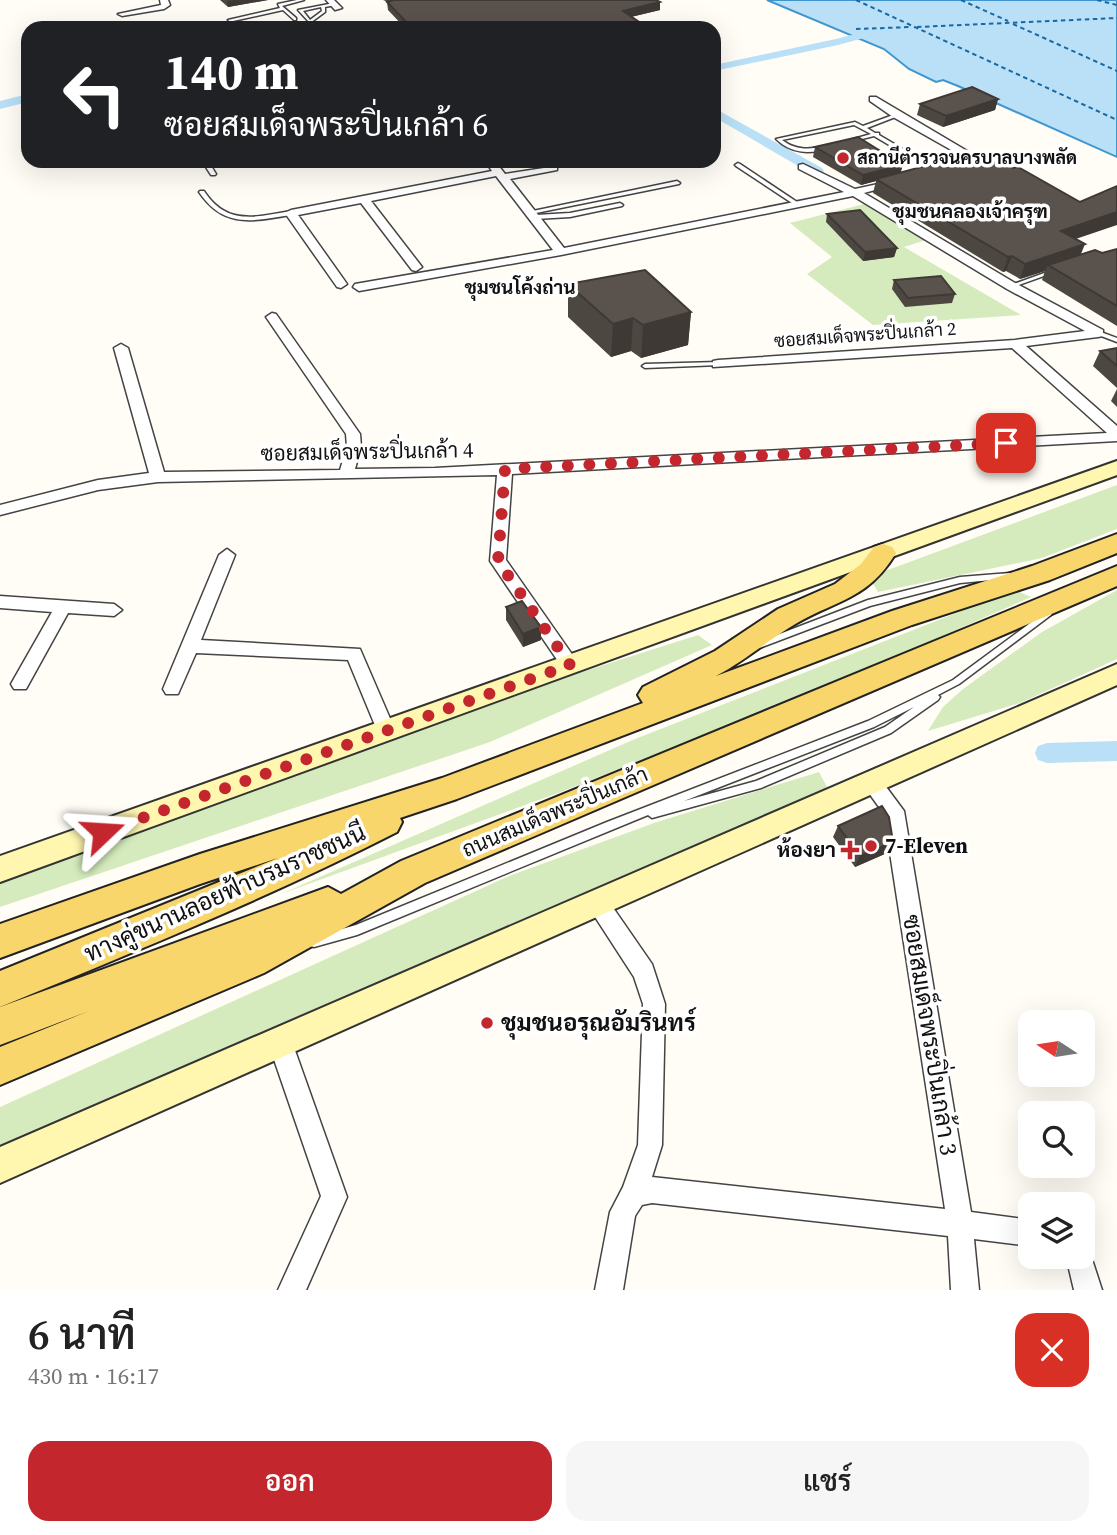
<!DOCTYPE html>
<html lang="th">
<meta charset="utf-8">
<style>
:root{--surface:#fff;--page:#f6f6f6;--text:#222;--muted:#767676;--accent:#c4262e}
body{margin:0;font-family:"Source Serif 4",Sarabun,serif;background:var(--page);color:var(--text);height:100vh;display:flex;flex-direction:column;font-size:26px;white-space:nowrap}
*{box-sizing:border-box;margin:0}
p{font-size:23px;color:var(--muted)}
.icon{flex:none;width:38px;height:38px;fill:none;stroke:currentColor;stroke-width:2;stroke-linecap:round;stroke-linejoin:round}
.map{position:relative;height:1290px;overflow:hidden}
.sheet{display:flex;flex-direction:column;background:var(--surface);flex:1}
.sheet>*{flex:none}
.hud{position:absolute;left:21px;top:21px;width:700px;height:147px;border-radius:21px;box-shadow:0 7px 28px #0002;background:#202124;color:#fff;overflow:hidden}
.needle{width:46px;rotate:282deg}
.buttons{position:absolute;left:1018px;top:1010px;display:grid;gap:14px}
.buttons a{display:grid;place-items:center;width:77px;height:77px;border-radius:14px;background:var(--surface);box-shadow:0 7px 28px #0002;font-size:35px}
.pin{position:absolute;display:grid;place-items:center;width:60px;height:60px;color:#fff;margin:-30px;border-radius:14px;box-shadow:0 4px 10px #0006}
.me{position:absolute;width:77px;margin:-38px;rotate:70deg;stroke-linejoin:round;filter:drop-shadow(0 0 5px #0008)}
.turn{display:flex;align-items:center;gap:24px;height:147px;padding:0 28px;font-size:32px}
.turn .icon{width:91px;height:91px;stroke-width:2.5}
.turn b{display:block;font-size:49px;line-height:60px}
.round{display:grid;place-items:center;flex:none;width:74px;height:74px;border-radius:21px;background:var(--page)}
.overview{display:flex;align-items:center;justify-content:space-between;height:119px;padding:0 28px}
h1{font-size:42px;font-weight:600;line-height:52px}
.cta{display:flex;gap:14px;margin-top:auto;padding:14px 28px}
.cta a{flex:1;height:80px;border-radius:21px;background:var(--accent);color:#fff;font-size:28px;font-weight:600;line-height:80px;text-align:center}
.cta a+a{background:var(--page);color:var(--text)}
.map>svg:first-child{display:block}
.green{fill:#d5ebbd}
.water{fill:#b9e0f7;stroke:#3f96cf;stroke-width:2}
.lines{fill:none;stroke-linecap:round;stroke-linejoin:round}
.canal{fill:#b9e0f7;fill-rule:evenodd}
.ferry{stroke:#1768a6;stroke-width:2;stroke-dasharray:4.5 3.5;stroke-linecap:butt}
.service-casing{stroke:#444;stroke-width:3}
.minor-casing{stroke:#444;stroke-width:3}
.secondary-casing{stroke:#333;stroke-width:4}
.primary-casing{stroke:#222;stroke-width:4}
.service{fill:#fff;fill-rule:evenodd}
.minor{fill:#fff;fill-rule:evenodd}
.secondary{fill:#fff6b0;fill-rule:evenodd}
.primary{fill:#f9d66b;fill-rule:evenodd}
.wall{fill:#4d4742}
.shaded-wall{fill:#3f3936}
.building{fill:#5a524d;stroke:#3f3936;stroke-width:2}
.route{stroke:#c4262e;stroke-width:12;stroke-dasharray:0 21.6}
.poi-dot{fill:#c4262e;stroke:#fff;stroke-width:2.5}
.labels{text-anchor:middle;stroke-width:7;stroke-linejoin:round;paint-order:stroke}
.far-poi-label{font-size:18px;font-weight:bold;fill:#111;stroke:#fff;text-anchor:start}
.far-street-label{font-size:18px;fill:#111;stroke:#fff}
.far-neighbourhood-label{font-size:19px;font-weight:bold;fill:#111;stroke:#fff}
.street-label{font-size:21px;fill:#111;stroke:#fff}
.poi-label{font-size:21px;font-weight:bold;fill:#111;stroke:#fff;text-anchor:start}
.near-street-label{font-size:24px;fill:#111;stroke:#fff}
.near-poi-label{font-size:24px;font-weight:bold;fill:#111;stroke:#fff;text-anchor:start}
</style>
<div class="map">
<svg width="1117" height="1290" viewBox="0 0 1117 1290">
<rect width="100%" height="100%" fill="#fffdf5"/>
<g class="green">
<polygon points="864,204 929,239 904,247 1021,315 873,325 807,274 832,257 790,223"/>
<polygon points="1117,485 1117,529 1042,558 878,592 869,577"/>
<polygon points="1015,590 1031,597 821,689 558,793 281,894 635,739"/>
<polygon points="1117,590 1117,659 1020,703 928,731 943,707 963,689 1042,632"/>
<polygon points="698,635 712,645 490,742 0,907 0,882 516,693"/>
<polygon points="819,772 827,787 814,796 0,1148 0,1107 509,876 657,822"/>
</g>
<polygon class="water" points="767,0 1117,0 1117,157 958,86 943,80 936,82 909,69 884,49"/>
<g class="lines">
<g class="canal">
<polygon points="885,26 889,27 889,31 838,45 714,71 714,65 836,39"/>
<polygon points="28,94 28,102 0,109 0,101"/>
<polygon points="714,108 822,168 824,171 822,174 812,174 714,117"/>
<polygon points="1117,741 1117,761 1047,763 1038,760 1035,753 1038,746 1047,743"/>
</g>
<g class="ferry">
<polyline points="856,0 1117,120"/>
<polyline points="961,0 1008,21"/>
<polyline points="1097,0 1117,5"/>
<polyline points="1013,24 1117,71"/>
<polyline points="917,27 1117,18"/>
<polyline points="856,29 911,27"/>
</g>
<defs>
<g id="service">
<polygon points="297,0 304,0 282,6 296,18 296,20 294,20 283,10 233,21 242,28 237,28 228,20 280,8 278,4"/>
<path d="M334,3L335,5L325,7V12L310,23L298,10ZM321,7L322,11L310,20L303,11Z"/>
<path d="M896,114L898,115V116L867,128L875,133H879V135L937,169V171H933L874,136L850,142V140L871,134L854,125L782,140C795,150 809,150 825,146L828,148C810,155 790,153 776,139L855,122L863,126Z"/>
<polygon points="202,161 208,161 216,174 215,175 211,175"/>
<polygon points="738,163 740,164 800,204 795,205 736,166 735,165"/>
<polygon points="677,181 680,183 679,184 531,214 528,212"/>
<path d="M200,191H204C227,226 255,217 291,211L294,213L291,215C252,221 224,229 199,192Z"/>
<polygon points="620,203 623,205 622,206 570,217 536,219 533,217 536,215 570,213"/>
<polygon points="1050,271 1055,272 1013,287 1008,286"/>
<polygon points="1098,331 1117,338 1117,342 1096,334 1095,333"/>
<polygon points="718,362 721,364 720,365 645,368 642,366 645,364"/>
<polygon points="1010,573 1013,574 1014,576 1013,578 960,583 870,606 762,647 759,648 755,645 756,643 868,600 960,577"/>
<path d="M1048,610L1052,613L1051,615L959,684L938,695L940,697L938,700L891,733L761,788L652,818L648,815L357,935L314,947L310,946L309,942L310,938L356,925L607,822L868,721L953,680ZM914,707L885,727L756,781L684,801L874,727Z"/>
</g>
<g id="minor">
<polygon points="160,0 168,0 170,5 164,9 122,16 118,14 161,5"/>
<polygon points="326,0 334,0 342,8 335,10"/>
<polygon points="870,97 876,97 984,161 964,165 964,161 969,160 893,117 870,101"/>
<polygon points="485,161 495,161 505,174 557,166 557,170 510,179 564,248 844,192 799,169 799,165 803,164 855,189 901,179 901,183 864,193 1015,283 1103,330 1103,336 1098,337 1026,346 1117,426 1117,441 512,474 506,560 576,660 579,665 576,670 564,670 490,561 497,475 158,482 98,490 0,515 0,505 98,480 149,473 114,348 121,344 128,348 164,472 340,470 347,447 346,434 266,317 272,313 276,314 360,434 361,447 355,469 435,468 1107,433 1012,348 713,367 713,361 718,360 1015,340 1085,331 1007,289 853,196 561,255 359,291 353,287 355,284 553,250 496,176 371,201 422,267 416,271 412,270 361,203 298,215 347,284 341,288 337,287 285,213 291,210 492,171"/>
<polygon points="227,549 235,555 201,640 360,649 395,730 393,735 386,738 379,735 348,660 196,653 178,694 166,694 163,689 219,555"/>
<polygon points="0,596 114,604 122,610 114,616 68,613 26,689 14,689 11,684 52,612 0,608"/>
<polygon points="871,774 878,776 904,811 971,1212 1031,1220 1031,1246 974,1239 979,1290 951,1290 948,1236 652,1203 642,1205 635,1216 623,1290 595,1290 610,1212 623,1187 638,1145 643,1004 634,977 586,903 589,896 597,893 605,896 652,964 665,1004 662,1145 652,1177 945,1209 884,814 861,782 864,776"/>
<polygon points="280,1030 288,1034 292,1042 347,1197 306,1290 278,1290 321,1196 268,1042 272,1034"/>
<polygon points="1083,1244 1088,1247 1102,1290 1074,1290 1066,1256 1083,1256"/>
</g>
<g id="secondary">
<polygon points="1117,461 1117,475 0,882 0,856"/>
<polygon points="1117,664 1117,685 0,1183 0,1147"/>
</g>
<g id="primary">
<path d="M1117,534V553L1050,580L912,625L457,799L400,818L402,822L397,832C268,898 134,952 0,1007V971L278,858L200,884L0,958V924L200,854L442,778L643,703L638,695L643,687L715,651L778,609L835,584L861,564L874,547L883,544L892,547L896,553C868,599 839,599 797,623C769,639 745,661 716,676L892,611L1032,566Z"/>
<polygon points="1117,566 1117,586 425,883 264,973 0,1085 0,1047 89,1011 0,1045 0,1007 328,887 341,894 401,861"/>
</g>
</defs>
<use href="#service" class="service-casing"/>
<use href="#minor" class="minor-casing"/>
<use href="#secondary" class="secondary-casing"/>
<use href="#primary" class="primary-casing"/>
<use href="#service" class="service"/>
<use href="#minor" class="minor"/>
<use href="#secondary" class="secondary"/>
<use href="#primary" class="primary"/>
</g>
<g class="wall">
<polygon points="220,0 268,0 228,7"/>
<polygon points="383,0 656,0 660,2 660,10 631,17 645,26 645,28 405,28 388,10 387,2 388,2"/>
<polygon points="998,99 995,110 943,127 917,115 920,104"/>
<polygon points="815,147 901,172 1076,239 1081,254 1102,253 1117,249 1117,326 1042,280 1045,271 1020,279 1006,271 1003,272 873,193 876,181 861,185 813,157"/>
<polygon points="827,214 897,248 894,257 863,261 826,222"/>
<polygon points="894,280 955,294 952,303 905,307 892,289"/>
<polygon points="568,284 691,312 688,345 641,358 631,351 611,357 568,317"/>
<polygon points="1117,348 1117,388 1093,366 1100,351"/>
<polygon points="1117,389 1117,407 1111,401"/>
<polygon points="506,607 541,627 541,640 523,647 506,620"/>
<polygon points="838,826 887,853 855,867 833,837"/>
</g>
<g class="shaded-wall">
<polygon points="235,0 268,0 228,7 227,1"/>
<polygon points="660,2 660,10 622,19 623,11"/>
<polygon points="998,99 995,110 943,127 946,116"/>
<polygon points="903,165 900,175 876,179 876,181 861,185 863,175"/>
<polygon points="1117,212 1117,225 1055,246 1061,231"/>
<polygon points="1085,244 1079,259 1048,265 1045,271 1020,279 1025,264"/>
<polygon points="897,248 894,257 863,261 865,252"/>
<polygon points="1012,256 1006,271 1003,272 1008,257"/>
<polygon points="691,312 688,345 641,358 643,325"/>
<polygon points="633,318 631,351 611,357 613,324"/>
<polygon points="541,627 541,640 523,647 523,634"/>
<polygon points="893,842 887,853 855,867 860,856"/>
</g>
<g class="building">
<polygon points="394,0 656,0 660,2 623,11 645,26 633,28 412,28 387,2"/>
<polygon points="972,87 998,99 946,116 920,104"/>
<polygon points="858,137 903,165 863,175 815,147"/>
<polygon points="981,151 1013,168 1018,167 1080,202 1117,186 1117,212 1061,231 1085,244 1025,264 1012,256 1008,257 876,179"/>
<polygon points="860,210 897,248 865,252 827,214"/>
<polygon points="1117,249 1117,306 1048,265 1095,250 1102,253"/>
<polygon points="645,270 691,312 643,325 633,318 613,324 568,284"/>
<polygon points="941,276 955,294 908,298 894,280"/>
<polygon points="1117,348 1117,366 1100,351"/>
<polygon points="522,601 541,627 523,634 506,607"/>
<polygon points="882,806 889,817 893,842 860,856 838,826"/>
</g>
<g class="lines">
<polyline class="route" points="103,832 570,665 498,561 505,469 1006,443"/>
</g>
<g class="poi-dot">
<circle cx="843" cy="158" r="7"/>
<circle cx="871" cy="846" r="7"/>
<path d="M846.5 839.5h7v7h7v7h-7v7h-7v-7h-7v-7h7z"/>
<circle cx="487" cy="1023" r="7"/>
</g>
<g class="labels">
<g class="far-poi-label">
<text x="857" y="164">สถานีตำรวจนครบาลบางพลัด</text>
</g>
<g class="far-street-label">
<text transform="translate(865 335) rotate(-4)" y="6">ซอยสมเด็จพระปิ่นเกล้า 2</text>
</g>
<g class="far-neighbourhood-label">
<text x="970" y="218">ชุมชนคลองเจ้าครุฑ</text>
<text x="520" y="294">ชุมชนโค้งถ่าน</text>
</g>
<g class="street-label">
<text transform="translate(367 452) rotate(-1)" y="7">ซอยสมเด็จพระปิ่นเกล้า 4</text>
<text transform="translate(555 812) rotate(-23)" y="7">ถนนสมเด็จพระปิ่นเกล้า</text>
</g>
<g class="poi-label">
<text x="885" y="853">7-Eleven</text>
<text x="836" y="857" text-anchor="end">ห้องยา</text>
</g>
<g class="near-street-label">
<text transform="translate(225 893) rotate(-24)" y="8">ทางคู่ขนานลอยฟ้าบรมราชชนนี</text>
<text transform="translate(930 1035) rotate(81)" y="8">ซอยสมเด็จพระปิ่นเกล้า 3</text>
</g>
<g class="near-poi-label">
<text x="501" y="1031">ชุมชนอรุณอัมรินทร์</text>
</g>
</g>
</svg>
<div class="buttons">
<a><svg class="needle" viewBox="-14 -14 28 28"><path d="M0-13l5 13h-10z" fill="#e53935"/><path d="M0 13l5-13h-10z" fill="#767676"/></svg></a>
<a><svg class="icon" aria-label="search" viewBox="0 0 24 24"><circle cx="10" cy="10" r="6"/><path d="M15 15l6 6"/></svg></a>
<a><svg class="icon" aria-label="layers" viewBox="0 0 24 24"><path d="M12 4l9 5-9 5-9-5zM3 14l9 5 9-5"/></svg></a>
</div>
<div class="pin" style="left:1006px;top:443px;background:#d93025"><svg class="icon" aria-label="arrive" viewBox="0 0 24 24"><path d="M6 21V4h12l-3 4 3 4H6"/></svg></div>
<svg class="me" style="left:103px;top:832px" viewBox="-20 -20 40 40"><path d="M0-17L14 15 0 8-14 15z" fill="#c4262e" stroke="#fff" stroke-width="4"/></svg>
<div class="hud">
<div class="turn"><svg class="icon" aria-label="left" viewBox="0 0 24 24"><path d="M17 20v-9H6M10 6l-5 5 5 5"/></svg><div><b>140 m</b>ซอยสมเด็จพระปิ่นเกล้า 6</div></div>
</div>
</div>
<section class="sheet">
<div class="overview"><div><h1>6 นาที</h1><p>430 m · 16:17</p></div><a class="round" style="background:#d93025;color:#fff"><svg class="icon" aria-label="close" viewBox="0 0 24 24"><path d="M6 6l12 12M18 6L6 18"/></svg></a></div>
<div class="cta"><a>ออก</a><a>แชร์</a></div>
</section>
